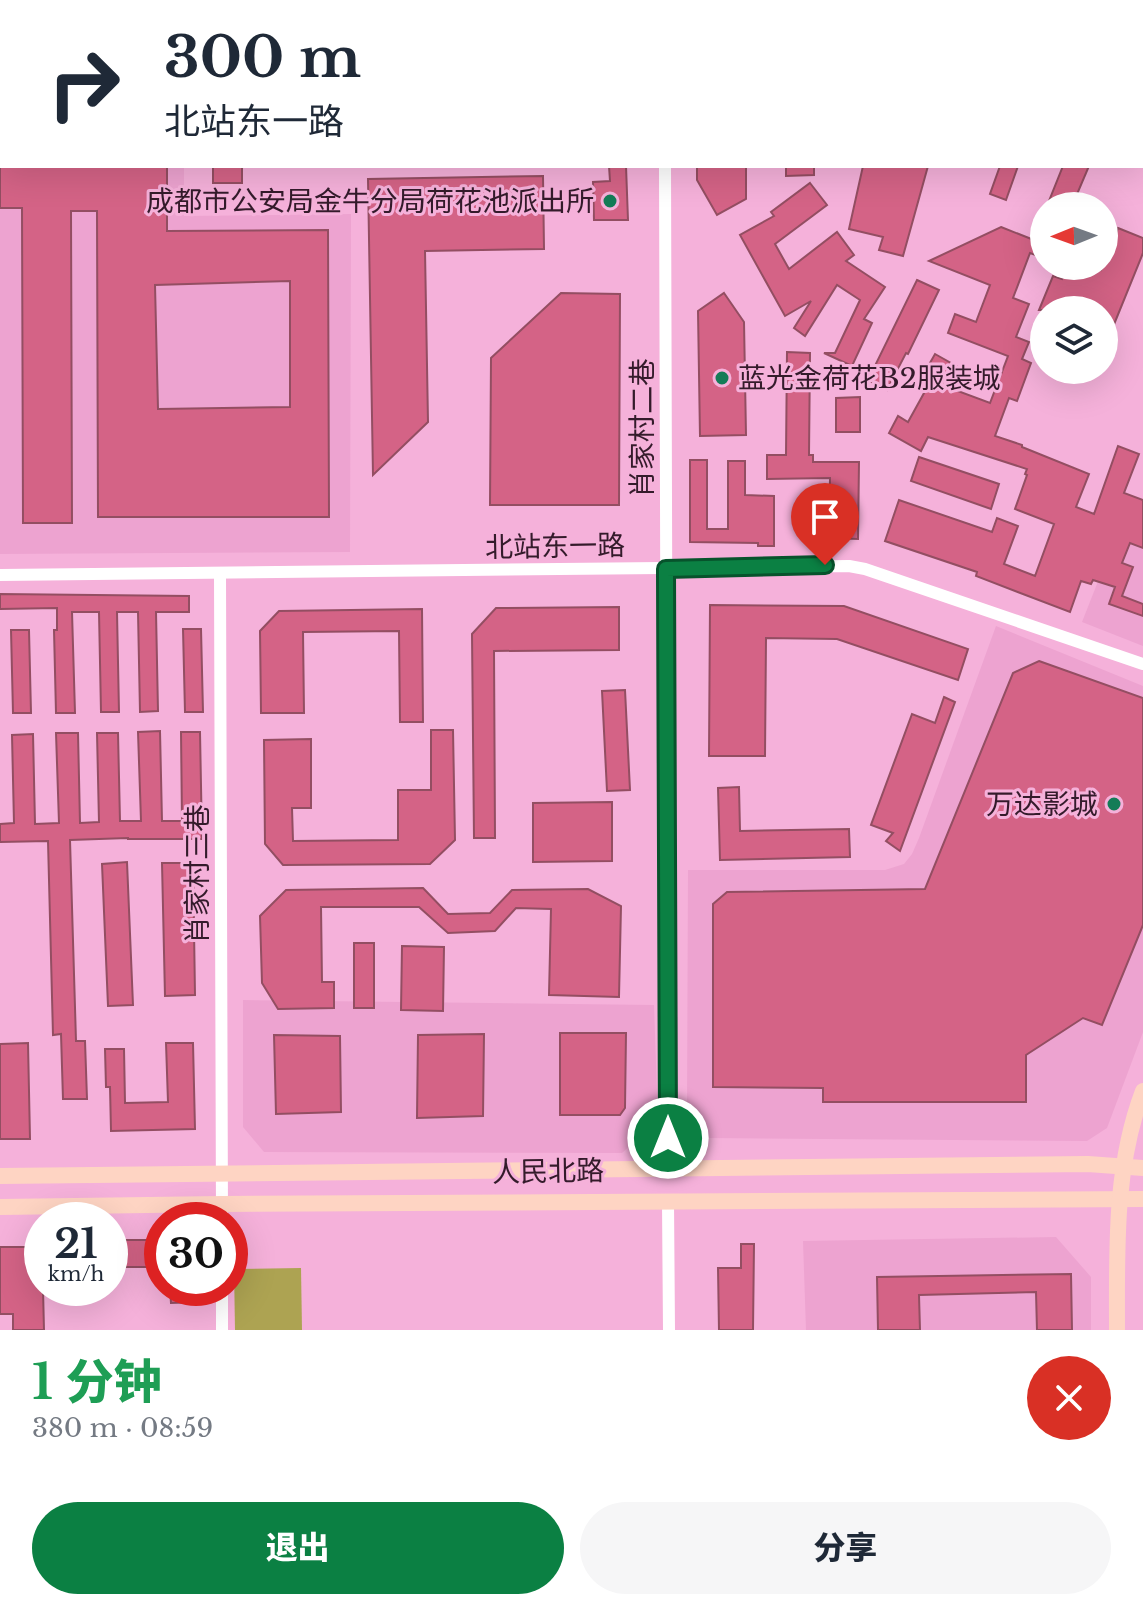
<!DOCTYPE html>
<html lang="zh">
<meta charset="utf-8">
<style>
:root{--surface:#fff;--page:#f6f6f7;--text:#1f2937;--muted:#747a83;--accent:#0b8043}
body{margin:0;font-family:"Libre Baskerville","Noto Sans SC",serif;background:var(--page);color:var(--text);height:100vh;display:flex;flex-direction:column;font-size:30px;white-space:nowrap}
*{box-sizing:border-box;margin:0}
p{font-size:26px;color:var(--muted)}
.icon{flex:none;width:44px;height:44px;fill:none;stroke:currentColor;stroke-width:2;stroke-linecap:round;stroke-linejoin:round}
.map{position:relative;height:1330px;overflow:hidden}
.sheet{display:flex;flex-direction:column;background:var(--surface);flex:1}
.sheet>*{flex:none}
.banner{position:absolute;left:0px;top:0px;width:1144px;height:168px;box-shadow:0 8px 32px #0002;background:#fff;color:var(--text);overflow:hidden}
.needle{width:52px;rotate:269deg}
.buttons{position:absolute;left:1030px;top:192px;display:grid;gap:16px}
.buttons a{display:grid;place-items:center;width:88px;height:88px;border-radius:50%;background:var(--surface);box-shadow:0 8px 32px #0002;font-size:40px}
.speed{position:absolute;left:24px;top:1202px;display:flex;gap:16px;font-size:40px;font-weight:700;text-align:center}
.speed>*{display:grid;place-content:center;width:104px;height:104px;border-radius:50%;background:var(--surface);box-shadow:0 8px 32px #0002;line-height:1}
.speed small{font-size:20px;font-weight:400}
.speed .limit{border:12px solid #d22;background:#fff;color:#111}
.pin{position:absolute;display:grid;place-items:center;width:68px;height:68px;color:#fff;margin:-82px -34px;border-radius:50% 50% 50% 0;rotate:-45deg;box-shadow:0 0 8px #0007}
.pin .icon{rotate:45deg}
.me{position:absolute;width:88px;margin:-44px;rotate:0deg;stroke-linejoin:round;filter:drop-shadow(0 0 6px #0008)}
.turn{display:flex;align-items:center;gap:28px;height:168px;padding:0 32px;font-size:36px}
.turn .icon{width:104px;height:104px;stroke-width:2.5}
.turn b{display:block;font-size:56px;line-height:68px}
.round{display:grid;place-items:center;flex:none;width:84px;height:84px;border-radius:42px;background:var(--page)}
.headline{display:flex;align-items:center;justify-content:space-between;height:136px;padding:0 32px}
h1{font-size:48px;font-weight:800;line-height:60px;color:#1e9e55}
.cta{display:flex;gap:16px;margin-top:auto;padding:16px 32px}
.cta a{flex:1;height:92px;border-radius:48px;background:var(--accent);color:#fff;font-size:32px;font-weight:800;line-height:92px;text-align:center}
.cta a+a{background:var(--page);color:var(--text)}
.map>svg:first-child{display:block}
.built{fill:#eda3d0}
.green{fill:#ada352}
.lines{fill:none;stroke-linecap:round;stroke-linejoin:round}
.stream{stroke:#258a68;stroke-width:4}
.building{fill:#d46386;stroke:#934e62;stroke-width:2;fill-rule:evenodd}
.minor{stroke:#fff;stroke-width:12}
.major{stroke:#fed4c3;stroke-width:16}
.highway{stroke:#feb79b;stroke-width:18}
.route-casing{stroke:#07532c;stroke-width:20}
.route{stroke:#0b8043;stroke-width:14}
.poi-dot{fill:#147c57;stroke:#f5b1da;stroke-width:3}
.labels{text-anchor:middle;stroke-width:6;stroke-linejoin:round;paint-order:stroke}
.poi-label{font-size:28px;fill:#341b2b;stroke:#f5b1da;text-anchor:end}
.street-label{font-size:28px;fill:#341b2b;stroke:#f5b1da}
</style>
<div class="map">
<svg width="1143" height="1330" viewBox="0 0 1143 1330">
<rect width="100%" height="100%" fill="#f5b1da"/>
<g class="built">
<polygon points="0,28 2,28 2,166 184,166 184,216 351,214 350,552 0,554"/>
<polygon points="1123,518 1143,526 1143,646 1082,622"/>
<polygon points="996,626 1143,686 1143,1032 1107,1128 1087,1141 708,1138 687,1112 688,870 885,870 904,864 912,854 919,838"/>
<polygon points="243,1000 654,1005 658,1121 622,1153 264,1152 243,1127"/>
<polygon points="1056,1237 1091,1277 1091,1330 806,1330 803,1241"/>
</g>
<polygon class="green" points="301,1268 302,1330 235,1330 234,1269"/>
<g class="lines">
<g class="stream">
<polyline points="1034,0 1040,2"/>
<polyline points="1142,35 1143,35"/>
</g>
</g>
<g class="building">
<path d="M0,166H167V231L328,230L329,517H98L97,211H71L72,523H23L22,208H0ZM290,281V407L158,409L155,285Z"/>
<rect x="213" y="166" width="29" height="17"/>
<polygon points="609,166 626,166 628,220 594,220 593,182 610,181"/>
<polygon points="697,166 746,166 746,199 717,215 697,180"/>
<polygon points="786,166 814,166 814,175 786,176"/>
<polygon points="863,166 928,166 903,256 879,250 883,237 849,229"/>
<polygon points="1000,166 1018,166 1006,200 990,194"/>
<polygon points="1063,166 1089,166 1072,206 1047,206"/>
<polygon points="543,176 544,249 425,251 428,422 373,475 368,179"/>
<polygon points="810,183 827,205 775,244 789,269 837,232 854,255 846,261 885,287 864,319 872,323 852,366 824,353 835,353 860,300 837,285 805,336 794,328 811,301 785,316 740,235 774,216 771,212"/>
<polygon points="1001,227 1044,244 1044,258 1030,253 1013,298 1029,304 1016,337 1029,342 1022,359 1031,363 1017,401 1009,398 995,436 1022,445 1022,447 1089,474 1076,507 1094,514 1118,446 1139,454 1124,493 1143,500 1143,548 1130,543 1122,563 1133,567 1122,596 1143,604 1143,616 1109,604 1115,587 1093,580 1091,584 1081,581 1070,612 976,576 977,572 885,541 899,500 992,532 997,518 1018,526 1004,564 1035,576 1054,524 1015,509 1027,475 1025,474 1027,469 928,437 921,451 889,433 898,416 908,422 934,375 926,370 935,354 965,371 955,390 990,403 1008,356 948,333 955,314 976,322 990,285 929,261"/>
<polygon points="1118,228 1143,238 1143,253 1104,349 1104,310 1039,310 1053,276 1062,279 1068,266 1091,266 1101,270"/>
<polygon points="917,280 939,290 908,354 906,353 887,390 868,380"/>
<polygon points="561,293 620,294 619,505 490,505 491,358"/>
<polygon points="724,293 744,322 746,435 700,436 698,311"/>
<polygon points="787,352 810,353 809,455 813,455 813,462 859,462 858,539 829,538 830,478 767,479 767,455 786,455"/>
<polygon points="860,397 860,432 836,432 836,398"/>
<polygon points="919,457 999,484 991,509 911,481"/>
<polygon points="690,460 707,460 707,529 728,529 728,461 745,461 745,495 774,496 774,546 758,546 758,543 690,542"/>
<polygon points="0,594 189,596 189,612 156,612 158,711 140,712 138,612 117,612 119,712 101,712 99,612 72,612 75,713 56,713 54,630 57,630 57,608 0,609"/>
<polygon points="710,605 844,606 968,649 958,680 837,639 766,638 765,756 709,756"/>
<polygon points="619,607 619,650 494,651 495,838 474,838 472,634 496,608"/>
<polygon points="422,609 423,722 400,722 399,631 303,632 304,713 261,713 260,631 279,611"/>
<polygon points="183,629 201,629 203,712 185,712"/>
<polygon points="11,630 29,630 31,713 13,713"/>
<polygon points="1039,661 1143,698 1143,925 1102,1025 1083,1018 1026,1055 1026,1102 823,1102 823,1088 713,1087 713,904 727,892 925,889 1013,673"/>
<polygon points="625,690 630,790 607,791 602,691"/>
<polygon points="944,697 955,702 900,851 886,841 893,833 871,825 912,714 935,723"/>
<polygon points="431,730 453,730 455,840 430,864 283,865 265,844 264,740 311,739 311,808 292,808 293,841 398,840 398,790 431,790"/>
<polygon points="160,731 162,821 182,821 181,732 200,732 202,839 128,839 128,838 70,840 76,1041 85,1041 87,1099 63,1099 61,1034 53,1035 48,841 0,842 0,824 14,823 12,735 33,734 35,824 59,823 56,733 78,733 80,823 99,822 97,733 118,733 120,821 141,821 138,732"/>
<polygon points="739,787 740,831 849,829 850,857 720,860 718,788"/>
<polygon points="612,802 612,861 533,862 533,803"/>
<polygon points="127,862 133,1005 108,1006 102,864"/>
<polygon points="162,863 193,863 195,995 165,996"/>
<polygon points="423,888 448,914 490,913 512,890 588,889 621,906 619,997 549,995 551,909 516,908 495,931 448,933 419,907 321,907 322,982 334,982 334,1008 278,1009 262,983 260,916 286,890"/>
<rect x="354" y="943" width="20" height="65"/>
<polygon points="402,946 444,947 443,1011 401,1010"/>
<polygon points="560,1033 626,1033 625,1108 620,1115 560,1115"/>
<polygon points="484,1034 483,1116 417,1118 418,1035"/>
<polygon points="274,1035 340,1036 341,1112 276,1114"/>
<polygon points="28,1043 30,1139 0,1139 0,1044"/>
<polygon points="166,1043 193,1043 195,1129 111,1131 110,1087 106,1087 105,1049 124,1049 125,1103 168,1102"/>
<rect x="110" y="1240" width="52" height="27"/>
<polygon points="741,1244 754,1244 753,1330 719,1330 718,1268 741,1268"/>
<polygon points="0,1247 42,1247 44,1330 13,1330 13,1314 0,1314"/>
<polygon points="1071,1274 1072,1330 1037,1330 1036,1292 919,1295 920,1330 878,1330 877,1277"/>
<polygon points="170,1288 197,1288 198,1302 171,1303"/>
</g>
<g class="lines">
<g class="minor">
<polyline points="664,0 664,2"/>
<polyline points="901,0 907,2"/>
<polyline points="1133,0 1139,2"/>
<polyline points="665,166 668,1169"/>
<polyline points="220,573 222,1220"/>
<polyline points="0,575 849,566 865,569 1143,664"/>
<polyline points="668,1202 669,1330"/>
<polyline points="222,1288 222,1330"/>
</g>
<g class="major">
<polyline points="0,1176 1088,1164 1143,1168"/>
<polyline points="0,1207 222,1204 1143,1199"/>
<path d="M1117,1330C1117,1250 1114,1167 1143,1091"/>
</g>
<g class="highway">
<polyline points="965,0 969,2"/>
<polyline points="1105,0 1111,2"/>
<polyline points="1142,12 1143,13"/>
<polyline points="1142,70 1143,71"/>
</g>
</g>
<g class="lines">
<defs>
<polyline id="route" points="668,1138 666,569 825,565"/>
</defs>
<use href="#route" class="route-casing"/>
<use href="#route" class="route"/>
</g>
<g class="poi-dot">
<circle cx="610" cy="201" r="8"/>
<circle cx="722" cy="378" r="8"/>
<circle cx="1114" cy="804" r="8"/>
</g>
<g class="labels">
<g class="poi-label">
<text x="594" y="211">成都市公安局金牛分局荷花池派出所</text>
<text x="738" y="388" text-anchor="start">蓝光金荷花B2服装城</text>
<text x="1098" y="814">万达影城</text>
</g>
<g class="street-label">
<text transform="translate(642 428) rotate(-90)" y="10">肖家村二巷</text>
<text transform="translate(555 546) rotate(-1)" y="10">北站东一路</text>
<text transform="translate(197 874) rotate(-90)" y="10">肖家村三巷</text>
<text transform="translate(548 1171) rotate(-1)" y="10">人民北路</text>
</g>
</g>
</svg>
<div class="buttons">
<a><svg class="needle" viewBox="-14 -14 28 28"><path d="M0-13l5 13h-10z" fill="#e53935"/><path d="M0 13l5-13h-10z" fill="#747a83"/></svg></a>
<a><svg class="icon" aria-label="layers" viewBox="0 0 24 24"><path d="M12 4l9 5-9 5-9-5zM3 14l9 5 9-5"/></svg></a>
</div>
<div class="speed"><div>21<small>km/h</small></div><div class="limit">30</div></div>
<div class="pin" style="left:825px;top:565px;background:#d93025"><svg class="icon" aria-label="arrive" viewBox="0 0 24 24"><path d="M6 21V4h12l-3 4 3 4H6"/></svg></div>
<svg class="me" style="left:668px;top:1138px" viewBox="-20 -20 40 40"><circle r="17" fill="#0b8043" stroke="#fff" stroke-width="3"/><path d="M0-11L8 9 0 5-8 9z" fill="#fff"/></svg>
<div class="banner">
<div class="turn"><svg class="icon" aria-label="right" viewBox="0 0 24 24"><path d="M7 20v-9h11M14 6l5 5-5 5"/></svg><div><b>300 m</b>北站东一路</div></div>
</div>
</div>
<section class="sheet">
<div class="headline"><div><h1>1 分钟</h1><p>380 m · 08:59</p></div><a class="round" style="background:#d93025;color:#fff"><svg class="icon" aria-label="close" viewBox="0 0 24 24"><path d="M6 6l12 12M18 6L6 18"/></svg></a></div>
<div class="cta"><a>退出</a><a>分享</a></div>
</section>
